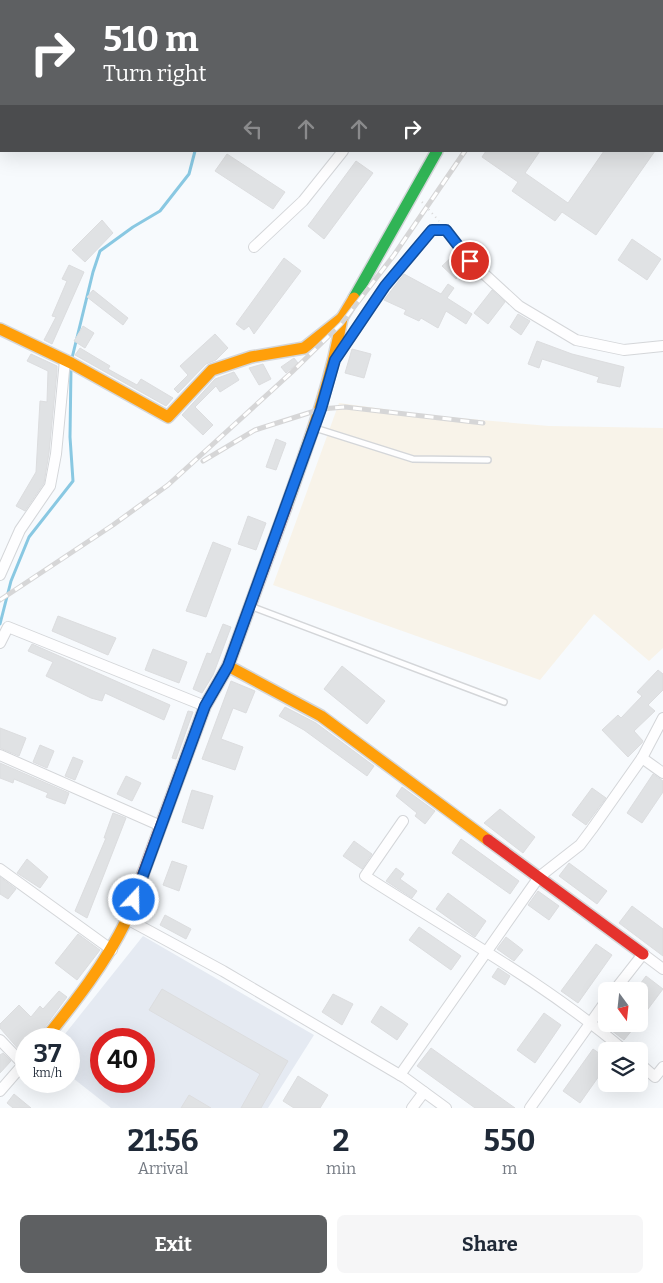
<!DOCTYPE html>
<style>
:root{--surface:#fff;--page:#f6f6f7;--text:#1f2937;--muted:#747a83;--accent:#5e6062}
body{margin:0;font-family:Bitter,serif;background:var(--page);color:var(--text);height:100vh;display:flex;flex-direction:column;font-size:19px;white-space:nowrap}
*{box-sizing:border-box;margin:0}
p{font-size:16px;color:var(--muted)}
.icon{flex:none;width:28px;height:28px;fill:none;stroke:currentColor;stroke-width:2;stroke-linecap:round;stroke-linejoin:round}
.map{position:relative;height:1108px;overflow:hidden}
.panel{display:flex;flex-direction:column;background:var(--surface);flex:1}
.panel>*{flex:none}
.banner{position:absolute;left:0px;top:0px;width:664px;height:152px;box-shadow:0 5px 20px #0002;background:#5e6062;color:#fff;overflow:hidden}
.needle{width:32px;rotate:165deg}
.fabs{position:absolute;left:598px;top:982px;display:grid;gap:10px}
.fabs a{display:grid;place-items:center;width:50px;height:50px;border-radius:8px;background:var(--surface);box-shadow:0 5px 20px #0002;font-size:25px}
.speed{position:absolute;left:15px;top:1028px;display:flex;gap:10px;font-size:25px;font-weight:700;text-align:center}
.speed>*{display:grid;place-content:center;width:65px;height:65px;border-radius:50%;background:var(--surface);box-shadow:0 5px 20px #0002;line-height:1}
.speed small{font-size:12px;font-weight:400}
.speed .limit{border:8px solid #d22;background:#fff;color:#111}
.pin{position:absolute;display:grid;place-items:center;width:42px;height:42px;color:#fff;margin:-21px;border:2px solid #fff;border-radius:50%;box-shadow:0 1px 5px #0007}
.me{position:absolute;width:55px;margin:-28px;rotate:21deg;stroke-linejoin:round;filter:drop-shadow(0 0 4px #0008)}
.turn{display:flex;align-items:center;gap:18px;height:105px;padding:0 20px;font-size:22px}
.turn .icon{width:65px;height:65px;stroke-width:2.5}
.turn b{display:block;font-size:35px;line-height:42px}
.lanes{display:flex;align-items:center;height:48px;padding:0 20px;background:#0003;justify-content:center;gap:25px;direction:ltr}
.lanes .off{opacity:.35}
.eta{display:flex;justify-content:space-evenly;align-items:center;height:85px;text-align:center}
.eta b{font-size:30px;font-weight:700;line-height:35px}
.primary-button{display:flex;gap:10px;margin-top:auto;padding:10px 20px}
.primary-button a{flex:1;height:58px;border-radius:8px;background:var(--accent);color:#fff;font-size:20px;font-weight:700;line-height:58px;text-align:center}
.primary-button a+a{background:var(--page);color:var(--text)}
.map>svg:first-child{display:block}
.built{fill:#e5eaf2;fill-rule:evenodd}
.industrial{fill:#f8f3e9}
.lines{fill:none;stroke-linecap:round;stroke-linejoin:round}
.stream{stroke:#89c8e2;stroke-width:3}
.building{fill:#e0e2e4;stroke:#dcdddf}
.lane-casing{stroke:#d4d6d9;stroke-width:8}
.street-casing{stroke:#d4d6d9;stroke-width:12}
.fast-casing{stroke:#d4d6d9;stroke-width:14}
.slow-casing{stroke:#d4d6d9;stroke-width:14}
.jam-casing{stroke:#d4d6d9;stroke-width:14}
.path{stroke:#d8d8d8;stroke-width:2;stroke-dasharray:1 4;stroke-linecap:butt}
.lane{stroke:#fefeff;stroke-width:5}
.street{stroke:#fefeff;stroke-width:10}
.fast{stroke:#30b455;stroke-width:11}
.slow{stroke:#ff9f0a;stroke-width:11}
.jam{stroke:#e5322d;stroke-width:11}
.rail-casing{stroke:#d6d6d7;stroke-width:5}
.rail{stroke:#fff;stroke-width:3;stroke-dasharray:9;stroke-linecap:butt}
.route-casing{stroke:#114b97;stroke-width:12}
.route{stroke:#1a73e8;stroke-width:9}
</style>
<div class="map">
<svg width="663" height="1108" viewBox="0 0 663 1108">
<rect width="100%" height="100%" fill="#f7fafd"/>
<path class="built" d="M143,936L314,1035L268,1108H111L69,1075V1039H61ZM101,1039H144V1081H101Z"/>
<polygon class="industrial" points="339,403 435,416 549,426 663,428 663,648 649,661 594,614 540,680 273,585"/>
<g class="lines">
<g class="stream">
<polyline points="72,358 93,272 100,251 133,227 160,211 189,174 195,151"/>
<polyline points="0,624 11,581 29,537 73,481 70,437 71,367"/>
</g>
</g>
<g class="building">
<polygon points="486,151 540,151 525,173 568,203 604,151 655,151 596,235 562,212 555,221 512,191 518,182 482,157"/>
<polygon points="227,154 285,192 273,209 215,171"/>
<polygon points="356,161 373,173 324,239 308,226"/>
<polygon points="102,220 113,233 85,262 72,250"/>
<polygon points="632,239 661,259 647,280 618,260"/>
<polygon points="455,254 467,268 456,279 442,266"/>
<polygon points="284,258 301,271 254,334 249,326 244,330 236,324"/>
<polygon points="69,265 84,272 52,344 44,340 56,317 52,316 67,281 62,279"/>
<polygon points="404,274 441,294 448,284 454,288 447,298 472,314 466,324 446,311 438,328 421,318 419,321 404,314 406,310 384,300"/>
<polygon points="93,290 128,318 123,325 87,297"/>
<polygon points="492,290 505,302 488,324 474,313"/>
<polygon points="518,314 530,321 521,335 510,327"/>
<polygon points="83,326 94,333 85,348 74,341"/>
<polygon points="215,334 228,348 216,360 206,364 178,393 174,389 188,375 180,366"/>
<polygon points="537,341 572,354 624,367 620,387 597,382 599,377 542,359 539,368 528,364"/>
<polygon points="80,348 110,366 108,369 137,385 141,379 173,398 166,406 75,355"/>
<polygon points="352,349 371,354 364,378 345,373"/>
<polygon points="31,354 57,366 57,371 49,453 44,483 25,511 16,506 36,472 40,401 47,402 48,371 27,361"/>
<polygon points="294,358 298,363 286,373 281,367"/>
<polygon points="263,364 271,379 259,385 249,368"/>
<polygon points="234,372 239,380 220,392 216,386 195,407 213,425 203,435 182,415 215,379"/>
<polygon points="276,439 286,443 276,470 266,467"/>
<polygon points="248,516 266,523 256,550 238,544"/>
<polygon points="213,542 231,549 206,617 186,611"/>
<polygon points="58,616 116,638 108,655 52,631"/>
<polygon points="223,624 231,627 213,675 202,693 193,689 207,653 211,654"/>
<polygon points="32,644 170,705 164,720 105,693 102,701 91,698 46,676 53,662 28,651"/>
<polygon points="153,649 187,662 179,683 145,670"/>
<polygon points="342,666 385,701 367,724 324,689"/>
<polygon points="658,670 663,674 663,690 648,705 655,711 634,731 643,741 642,743 628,757 602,730 618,715 621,718 642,696 637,692"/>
<polygon points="231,681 255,691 246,713 233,708 221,739 243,747 235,770 202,759"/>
<polygon points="285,707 316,723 374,766 367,776 304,730 279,716"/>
<polygon points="188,711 193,712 176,759 172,758"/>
<polygon points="0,728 26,738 19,756 0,748"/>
<polygon points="40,745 54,751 47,768 33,762"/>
<polygon points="73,757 83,761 75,780 65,776"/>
<polygon points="0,763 69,793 65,804 46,797 48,793 14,779 13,783 0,778"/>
<polygon points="653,774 663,781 663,792 642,823 627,813"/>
<polygon points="126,776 141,783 132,801 117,794"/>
<polygon points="402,787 435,811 425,824 415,816 417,813 396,796"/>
<polygon points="592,788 606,798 586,825 572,815"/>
<polygon points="192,790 213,796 203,829 182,822"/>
<polygon points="500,809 535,837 523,853 484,823"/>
<polygon points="113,813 126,818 87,918 75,911 106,838 104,838"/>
<polygon points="461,839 519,881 510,894 452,853"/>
<polygon points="354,841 372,854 362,869 343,856"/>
<polygon points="27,859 48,877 40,888 17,873"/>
<polygon points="172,861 187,866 179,891 163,885"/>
<polygon points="569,863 607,891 597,904 559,876"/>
<polygon points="396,868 404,874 400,879 417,891 412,898 386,881"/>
<polygon points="0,877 16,889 8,899 0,894"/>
<polygon points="538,891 559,906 549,920 528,905"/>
<polygon points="448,893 486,921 475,937 436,909"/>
<polygon points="632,906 663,929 663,956 619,923"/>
<polygon points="165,915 191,929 186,939 160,925"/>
<polygon points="419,927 461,956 451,970 409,940"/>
<polygon points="78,934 100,950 77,980 55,963"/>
<polygon points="506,937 523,950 514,961 497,949"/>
<polygon points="596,944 612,955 578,1003 561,991"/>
<polygon points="498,968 510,976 505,985 492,977"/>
<polygon points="646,976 663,989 639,1021 639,991 635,991"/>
<polygon points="162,989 288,1061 261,1108 241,1108 260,1074 149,1010"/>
<polygon points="59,991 67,997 36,1039 26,1039 26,1045 20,1051 0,1028 0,1024 19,1005 31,1017 40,1006 43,1009"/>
<polygon points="333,994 353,1004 342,1025 322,1012"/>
<polygon points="381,1006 408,1024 397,1040 371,1022"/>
<polygon points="544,1013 561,1025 535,1063 517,1050"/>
<polygon points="603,1024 637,1024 624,1040"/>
<polygon points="431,1048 515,1108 475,1108 417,1066"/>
<polygon points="593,1049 606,1058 606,1066 580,1103 563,1091"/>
<polygon points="3,1053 11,1061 0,1073 0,1055"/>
<polygon points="298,1076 328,1095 320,1108 294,1108 283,1101"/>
<polygon points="14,1094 31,1108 13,1108 7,1103"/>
<polygon points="189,1095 211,1108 181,1108"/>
</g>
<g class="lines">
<defs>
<g id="lane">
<polyline points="452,1 453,0"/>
<polyline points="315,428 413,459 488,460"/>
<polyline points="250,606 504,702"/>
</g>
<g id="street">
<polyline points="424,0 427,1"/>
<polyline points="0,12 1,2"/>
<polyline points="0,89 1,90"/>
<polyline points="254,247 303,201 343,151"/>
<polyline points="337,357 385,286 432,230 446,230 470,261 519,306 576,340 624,350 663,346"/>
<polyline points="0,575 20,530 50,486 56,454 65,360"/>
<polyline points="0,643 8,627 205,706"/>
<polyline points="0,755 161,826"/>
<polyline points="642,758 663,773"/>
<path d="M403,821L365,876C452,932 545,983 625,1051"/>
<polyline points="0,869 112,950"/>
<polyline points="127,919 223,971 405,1078 446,1108"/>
<polyline points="614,991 643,954 663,969"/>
<polyline points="0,1040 23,1064"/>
<polyline points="639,1063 655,1077 663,1067"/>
<polyline points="400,1075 539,877 580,845 592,829 642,758 663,718"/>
<polyline points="0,1091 26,1061"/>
<polyline points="412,1108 424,1092"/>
<polyline points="530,1108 606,1001"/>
</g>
<polyline id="fast" points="354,298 437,151"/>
<g id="slow">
<polyline points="0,329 71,363 168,417 212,370 251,357 304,348 342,318 354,298"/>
<path d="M286,507C308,444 331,384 342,318"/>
<polyline points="228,666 321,716 488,840"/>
<path d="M45,1039C75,1002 105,964 126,921C133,907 138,890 143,874"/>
</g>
<g id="jam">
<polyline points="488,840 643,954"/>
<polyline points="143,874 205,706 228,666 286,507"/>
</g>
</defs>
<use href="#lane" class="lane-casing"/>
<use href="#street" class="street-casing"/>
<use href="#fast" class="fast-casing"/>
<use href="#slow" class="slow-casing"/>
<use href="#jam" class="jam-casing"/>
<polyline class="path" points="422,202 439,221"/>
<use href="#lane" class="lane"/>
<use href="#street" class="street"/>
<use href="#fast" class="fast"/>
<use href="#slow" class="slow"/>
<use href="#jam" class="jam"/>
<defs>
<g id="rail">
<polyline points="557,1 557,0"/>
<polyline points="569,1 570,0"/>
<polyline points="203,461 255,430 321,409 345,407 483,423"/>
<polyline points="0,600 113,525 168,485 292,372 341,324 394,255 465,151"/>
</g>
</defs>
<use href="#rail" class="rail-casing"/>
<use href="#rail" class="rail"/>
</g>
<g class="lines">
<defs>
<polyline id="route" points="134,900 205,706 228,666 321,409 335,360 385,286 432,230 446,230 470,261"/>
</defs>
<use href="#route" class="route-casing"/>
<use href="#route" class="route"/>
</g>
</svg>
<div class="fabs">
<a><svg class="needle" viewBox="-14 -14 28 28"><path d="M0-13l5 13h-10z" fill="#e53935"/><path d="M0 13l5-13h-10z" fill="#747a83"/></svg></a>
<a><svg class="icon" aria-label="layers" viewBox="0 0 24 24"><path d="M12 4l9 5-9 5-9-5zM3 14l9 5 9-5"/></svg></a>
</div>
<div class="speed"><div>37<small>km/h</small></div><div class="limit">40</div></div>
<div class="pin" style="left:470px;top:261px;background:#d93025"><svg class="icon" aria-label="arrive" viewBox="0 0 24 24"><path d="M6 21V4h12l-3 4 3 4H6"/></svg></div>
<svg class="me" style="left:134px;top:900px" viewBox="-20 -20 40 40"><circle r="17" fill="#1a73e8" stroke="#fff" stroke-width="3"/><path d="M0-11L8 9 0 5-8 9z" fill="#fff"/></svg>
<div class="banner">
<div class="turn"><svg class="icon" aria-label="right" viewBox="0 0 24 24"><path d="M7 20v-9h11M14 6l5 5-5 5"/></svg><div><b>510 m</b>Turn right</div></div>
<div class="lanes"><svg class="icon off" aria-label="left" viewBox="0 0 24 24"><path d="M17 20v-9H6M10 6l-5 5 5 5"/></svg><svg class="icon off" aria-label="ahead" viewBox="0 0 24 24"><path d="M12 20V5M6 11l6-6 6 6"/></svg><svg class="icon off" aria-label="ahead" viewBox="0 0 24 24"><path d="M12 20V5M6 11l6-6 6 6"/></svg><svg class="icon" aria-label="right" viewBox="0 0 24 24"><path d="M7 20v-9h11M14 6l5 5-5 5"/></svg></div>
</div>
</div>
<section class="panel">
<div class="eta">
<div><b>21:56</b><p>Arrival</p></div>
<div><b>2</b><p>min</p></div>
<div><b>550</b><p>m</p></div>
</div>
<div class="primary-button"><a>Exit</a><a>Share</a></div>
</section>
